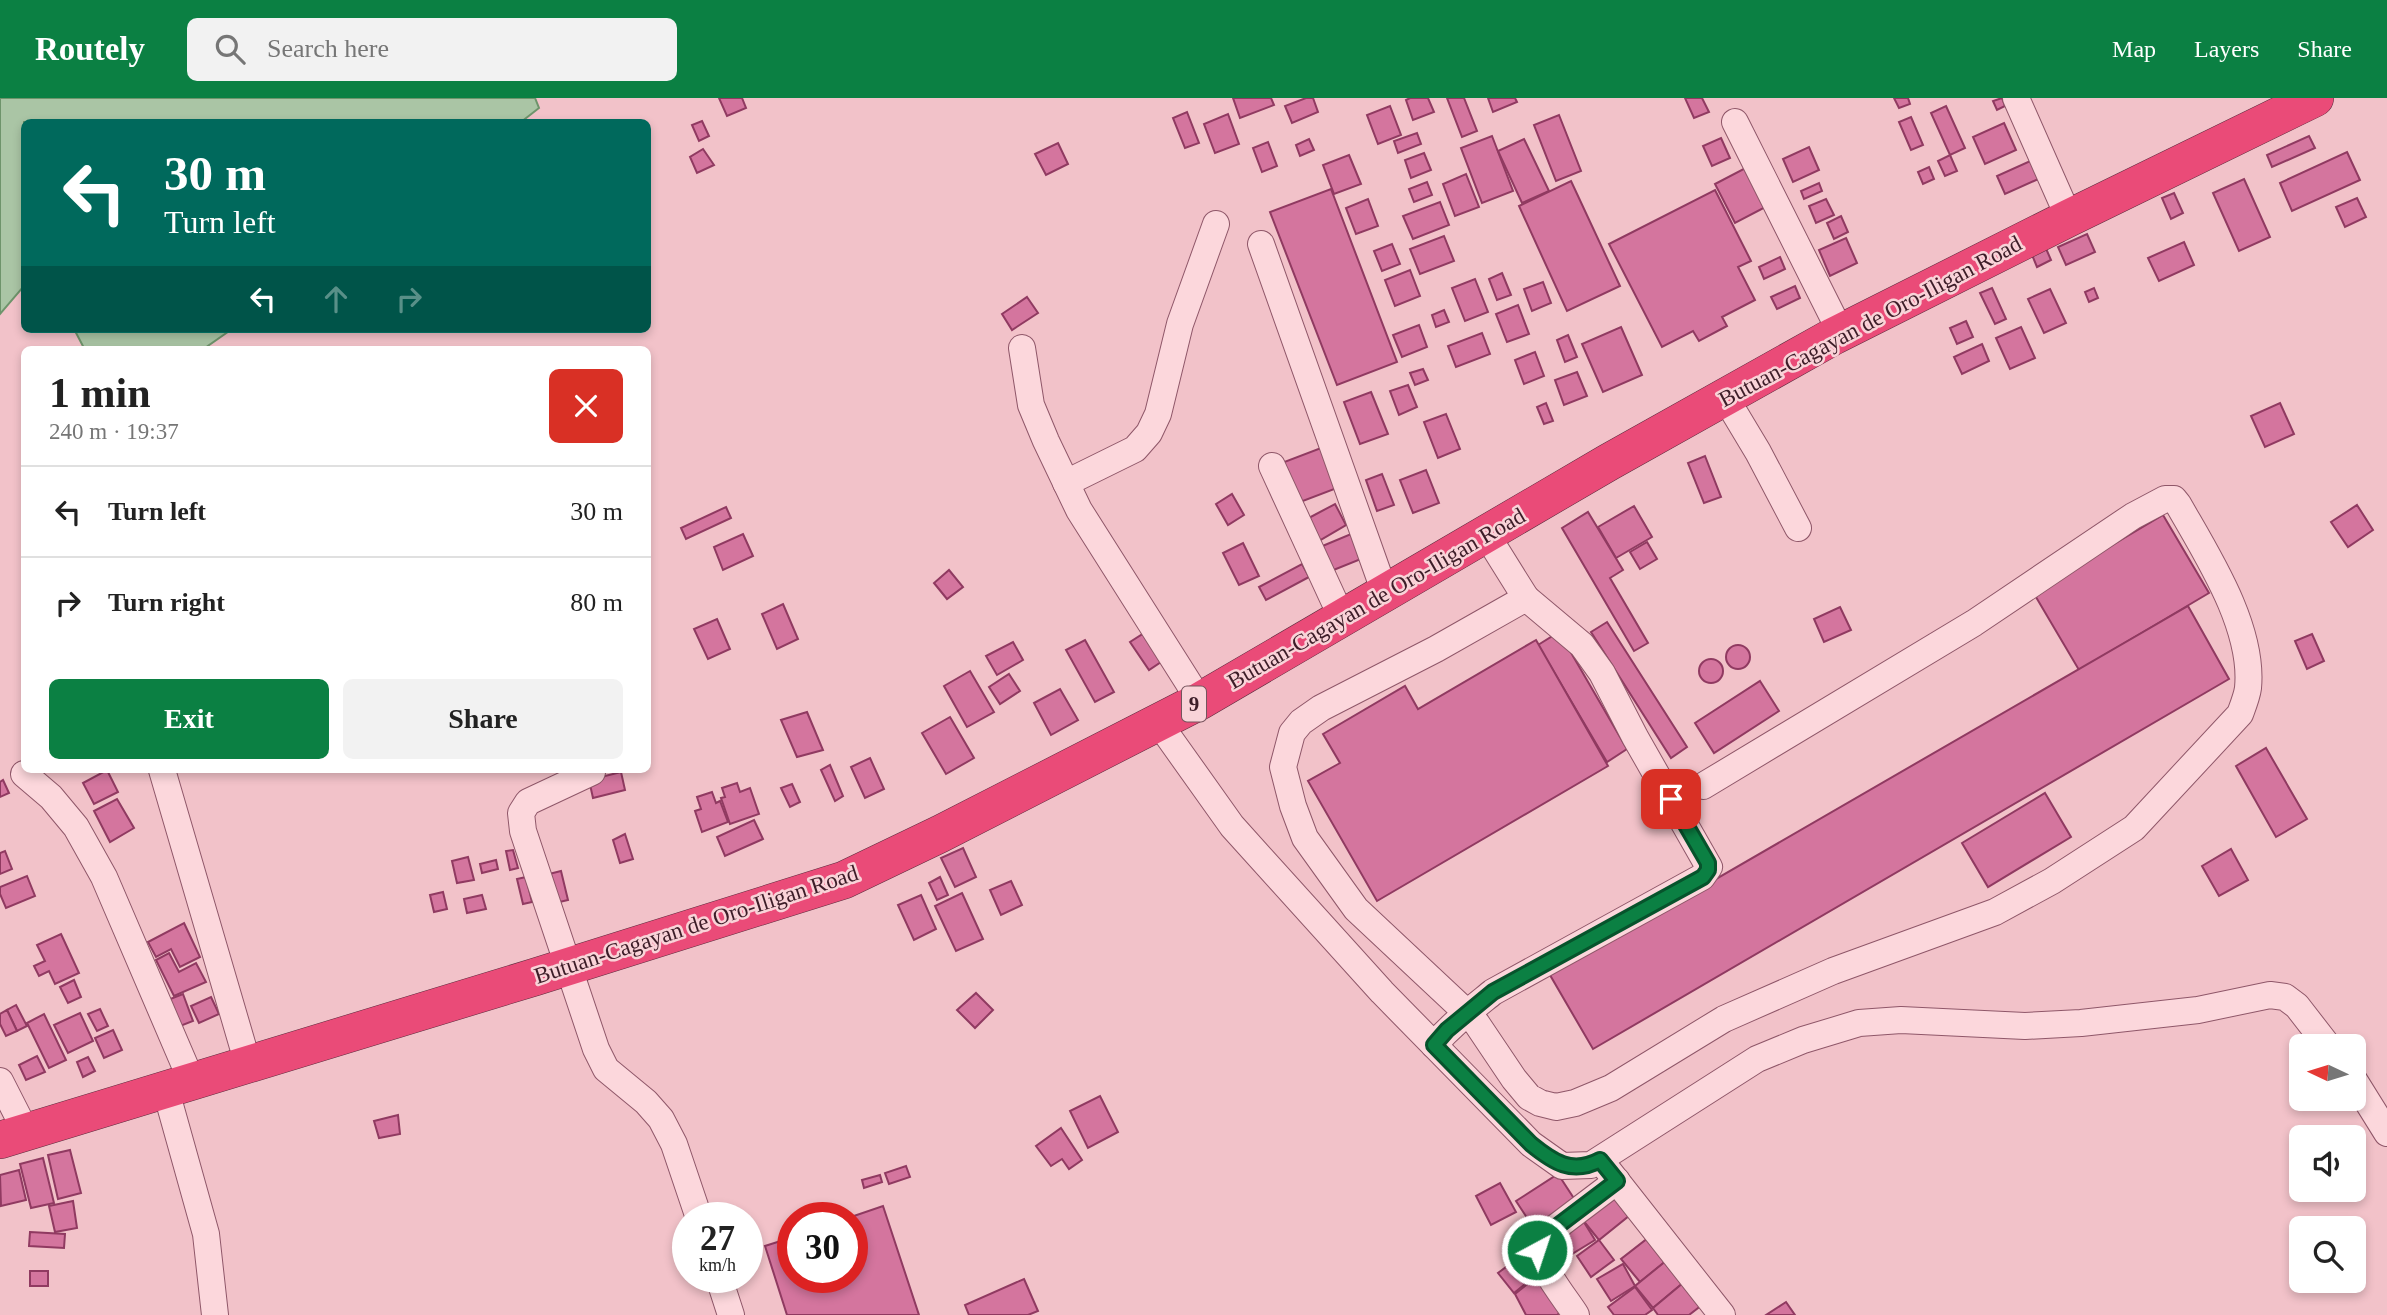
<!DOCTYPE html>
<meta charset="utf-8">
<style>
:root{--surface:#fff;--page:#f2f2f2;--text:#222;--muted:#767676;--line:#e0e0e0;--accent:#0b8043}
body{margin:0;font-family:"Times New Roman",serif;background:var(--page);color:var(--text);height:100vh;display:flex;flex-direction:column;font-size:26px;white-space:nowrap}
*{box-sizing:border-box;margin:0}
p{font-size:23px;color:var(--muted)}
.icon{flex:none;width:38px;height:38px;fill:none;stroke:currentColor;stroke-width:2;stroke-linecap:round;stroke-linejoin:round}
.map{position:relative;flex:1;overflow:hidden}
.drawer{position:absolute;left:21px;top:248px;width:630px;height:427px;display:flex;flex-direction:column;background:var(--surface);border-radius:10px;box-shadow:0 4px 10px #0003}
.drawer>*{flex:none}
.banner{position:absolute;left:21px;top:21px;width:630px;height:214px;border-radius:10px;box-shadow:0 4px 10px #0003;background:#00695c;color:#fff;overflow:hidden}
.needle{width:46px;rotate:274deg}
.tools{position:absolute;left:2289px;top:936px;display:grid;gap:14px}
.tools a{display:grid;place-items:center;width:77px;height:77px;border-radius:10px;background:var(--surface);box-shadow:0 4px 10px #0003;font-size:35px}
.speed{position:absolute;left:672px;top:1104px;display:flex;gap:14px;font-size:35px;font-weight:700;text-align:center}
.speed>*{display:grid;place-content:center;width:91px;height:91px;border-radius:50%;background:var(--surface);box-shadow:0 4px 10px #0003;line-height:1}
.speed small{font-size:18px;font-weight:400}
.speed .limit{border:10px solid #d22;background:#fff;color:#111}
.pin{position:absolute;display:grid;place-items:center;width:60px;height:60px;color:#fff;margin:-30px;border-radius:14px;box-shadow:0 4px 10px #0006}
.me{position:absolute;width:77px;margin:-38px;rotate:40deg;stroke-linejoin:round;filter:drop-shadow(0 0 5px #0008)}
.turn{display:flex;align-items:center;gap:24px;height:147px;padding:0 28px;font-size:32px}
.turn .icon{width:91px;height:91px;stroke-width:2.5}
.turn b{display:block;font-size:49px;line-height:60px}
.lanes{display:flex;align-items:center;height:66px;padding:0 28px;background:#0003;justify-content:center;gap:35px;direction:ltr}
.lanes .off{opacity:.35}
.round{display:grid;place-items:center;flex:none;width:74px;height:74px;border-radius:10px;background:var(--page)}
.overview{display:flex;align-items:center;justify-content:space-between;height:119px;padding:0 28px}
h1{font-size:42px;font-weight:700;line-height:52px}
.primary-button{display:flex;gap:14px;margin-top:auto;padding:14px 28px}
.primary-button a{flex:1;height:80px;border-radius:10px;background:var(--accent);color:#fff;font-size:28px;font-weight:700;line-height:80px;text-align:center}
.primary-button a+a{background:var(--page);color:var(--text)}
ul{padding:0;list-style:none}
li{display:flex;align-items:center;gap:21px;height:91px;padding:0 28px;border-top:2px solid var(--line)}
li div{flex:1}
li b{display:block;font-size:26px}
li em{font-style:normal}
header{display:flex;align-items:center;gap:42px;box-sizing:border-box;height:98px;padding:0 35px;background:var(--accent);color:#fff}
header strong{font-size:33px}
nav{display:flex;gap:38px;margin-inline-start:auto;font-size:24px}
.search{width:490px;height:63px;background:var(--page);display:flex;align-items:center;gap:18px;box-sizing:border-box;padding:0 24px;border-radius:10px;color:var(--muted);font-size:26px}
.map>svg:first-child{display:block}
.water{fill:#aac5a5;stroke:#6e946b;stroke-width:2}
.building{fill:#d4759e;stroke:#903a61;stroke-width:2}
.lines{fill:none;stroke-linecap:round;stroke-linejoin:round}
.minor-casing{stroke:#8f5769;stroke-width:28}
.highway-casing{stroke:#5c2c3e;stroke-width:38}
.minor{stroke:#fcd7dc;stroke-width:26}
.highway{stroke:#ea4b78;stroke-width:37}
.route-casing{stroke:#07532c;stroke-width:18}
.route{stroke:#0b8043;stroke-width:12}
.labels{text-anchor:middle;stroke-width:5;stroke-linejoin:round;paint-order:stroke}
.shield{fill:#f9d3d8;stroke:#75545d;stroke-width:2}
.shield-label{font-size:21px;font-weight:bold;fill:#3d1d28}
.street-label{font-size:23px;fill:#3d1d28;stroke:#f9d3d8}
</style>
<header>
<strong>Routely</strong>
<div class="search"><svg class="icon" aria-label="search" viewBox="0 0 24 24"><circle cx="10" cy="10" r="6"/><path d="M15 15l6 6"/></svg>Search here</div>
<nav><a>Map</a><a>Layers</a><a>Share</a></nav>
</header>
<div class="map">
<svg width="2387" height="1217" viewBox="0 0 2387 1217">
<rect width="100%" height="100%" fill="#f2c2c9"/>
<g class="water">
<polygon points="0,0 535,0 539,10 521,24 24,24 24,188 0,216"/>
<polygon points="74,231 232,231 202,252 85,252"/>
</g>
<g class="building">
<polygon points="719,0 742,0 746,10 727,18"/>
<polygon points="1233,0 1271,0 1274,7 1240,20"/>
<polygon points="1306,0 1313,0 1318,14 1292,25 1285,8"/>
<polygon points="1410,0 1428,0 1434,14 1413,22 1406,2"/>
<polygon points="1447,0 1464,0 1477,33 1462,39"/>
<polygon points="1488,0 1515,0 1517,4 1493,14"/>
<polygon points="1685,0 1702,0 1709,14 1694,20"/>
<polygon points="1894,0 1908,0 1910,6 1899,10"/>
<polygon points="2002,0 2005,8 1997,12 1993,3"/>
<polygon points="1390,8 1401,37 1378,46 1367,17"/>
<polygon points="1946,8 1965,50 1950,57 1931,15"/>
<polygon points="1187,14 1199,45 1185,50 1173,20"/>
<polygon points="1228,16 1239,46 1215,55 1204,26"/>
<polygon points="1559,17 1581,73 1556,83 1534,27"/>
<polygon points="1911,19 1923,47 1911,52 1899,24"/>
<polygon points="702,23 709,38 699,43 692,27"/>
<polygon points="2004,25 2016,52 1985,66 1973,39"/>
<polygon points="1417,35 1421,46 1398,55 1394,43"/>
<polygon points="1492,38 1513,93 1482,105 1461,50"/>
<polygon points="2309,38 2315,50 2272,69 2267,57"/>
<polygon points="1721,40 1730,60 1712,68 1703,48"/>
<polygon points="1309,41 1314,52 1300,58 1296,47"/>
<polygon points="1524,41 1549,93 1522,105 1498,53"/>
<polygon points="1268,44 1277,68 1262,74 1253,50"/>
<polygon points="1058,45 1068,66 1046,77 1035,56"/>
<polygon points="1809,49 1819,72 1793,84 1783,61"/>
<polygon points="703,51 714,67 697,75 690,59"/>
<polygon points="2347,54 2360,82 2292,113 2280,85"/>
<polygon points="1424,55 1431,72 1411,80 1405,62"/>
<polygon points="1349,57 1361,86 1334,96 1323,67"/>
<polygon points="1950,57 1957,73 1945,78 1938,63"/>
<polygon points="2037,60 2045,78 2005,96 1997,78"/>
<polygon points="1755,65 1775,104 1735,125 1715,86"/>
<polygon points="1929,69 1934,81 1923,86 1918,74"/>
<polygon points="1466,76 1479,109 1455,118 1443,86"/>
<polygon points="2244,81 2270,139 2239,153 2213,95"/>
<polygon points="1571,83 1620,188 1567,213 1519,108"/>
<polygon points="1427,84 1432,97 1414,104 1409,91"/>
<polygon points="1819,85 1822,93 1804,101 1801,93"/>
<polygon points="1331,91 1397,264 1337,287 1270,114"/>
<polygon points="1715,92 1751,163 1738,169 1755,202 1722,219 1727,228 1699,243 1693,233 1662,249 1609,146"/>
<polygon points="2174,95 2183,115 2171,121 2162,100"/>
<polygon points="2357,100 2366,119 2345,129 2336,109"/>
<polygon points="1368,101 1378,128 1356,136 1346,110"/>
<polygon points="1826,101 1834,117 1816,125 1809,108"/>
<polygon points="1440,104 1449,127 1413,141 1403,118"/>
<polygon points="1841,118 1848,134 1834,141 1827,125"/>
<polygon points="2087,136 2095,154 2066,167 2058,149"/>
<polygon points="1444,138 1454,163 1420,176 1410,151"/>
<polygon points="1846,140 1857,165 1830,178 1819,152"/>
<polygon points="2184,144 2194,167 2159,183 2148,160"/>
<polygon points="1392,146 1400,166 1382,173 1374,153"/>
<polygon points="2044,146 2051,162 2037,169 2030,152"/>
<polygon points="1780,159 1785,171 1764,181 1759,169"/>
<polygon points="1410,172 1420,198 1395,208 1385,182"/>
<polygon points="1502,175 1511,197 1497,202 1489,181"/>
<polygon points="1475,181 1488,214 1465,223 1452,190"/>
<polygon points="1543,184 1551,205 1532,213 1524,191"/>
<polygon points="1795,188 1800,200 1777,211 1771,199"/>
<polygon points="1992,190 2006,221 1995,226 1980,195"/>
<polygon points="2094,190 2098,200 2089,204 2085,194"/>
<polygon points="2050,191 2066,225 2044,235 2028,201"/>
<polygon points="1027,199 1038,215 1012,232 1002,216"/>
<polygon points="1518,207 1529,236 1507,244 1496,216"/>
<polygon points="1444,212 1449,224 1436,229 1432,217"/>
<polygon points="1966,223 1973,239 1957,246 1950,230"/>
<polygon points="1419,227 1427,249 1402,259 1393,237"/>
<polygon points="1621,229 1642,277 1603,294 1582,246"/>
<polygon points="2021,229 2035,260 2010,271 1996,240"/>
<polygon points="1482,235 1490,256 1456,269 1448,248"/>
<polygon points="1568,237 1577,259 1565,264 1557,242"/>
<polygon points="1982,246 1989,263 1962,276 1954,259"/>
<polygon points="1535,254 1544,278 1524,286 1515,262"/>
<polygon points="1423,271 1428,282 1415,287 1410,275"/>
<polygon points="1577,274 1587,298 1564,307 1555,282"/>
<polygon points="1408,287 1417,309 1399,317 1390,293"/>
<polygon points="1371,294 1388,336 1360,346 1344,304"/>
<polygon points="1546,305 1553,323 1544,326 1537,309"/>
<polygon points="2280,305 2294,336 2265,349 2251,318"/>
<polygon points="1446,316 1460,351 1438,360 1424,324"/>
<polygon points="1321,350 1337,390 1295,406 1279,366"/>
<polygon points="1705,358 1721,399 1704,405 1688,365"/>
<polygon points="1426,372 1439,405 1413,415 1400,382"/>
<polygon points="1382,376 1394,407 1377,413 1366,382"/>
<polygon points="1232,396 1244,417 1228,427 1216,406"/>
<polygon points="1335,406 1346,427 1317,444 1305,422"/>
<polygon points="2357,407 2373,432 2348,449 2331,424"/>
<polygon points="1634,408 1652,439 1616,460 1598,429"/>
<polygon points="726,409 731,420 686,441 681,430"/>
<polygon points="1588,414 1623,472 1610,480 1648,545 1634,553 1562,430"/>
<polygon points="2163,417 2209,495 2079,572 2033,494"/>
<polygon points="743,436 753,458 723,472 714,449"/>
<polygon points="1351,436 1361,461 1331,473 1313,452"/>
<polygon points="1647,444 1657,461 1640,471 1630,454"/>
<polygon points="1243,445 1259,478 1239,487 1223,455"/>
<polygon points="1302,466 1309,479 1266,502 1259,489"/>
<polygon points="949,472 963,489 947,501 934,485"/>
<polygon points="783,506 798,541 777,551 762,516"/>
<polygon points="2188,508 2229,581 1593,951 1550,877"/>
<polygon points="1840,509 1851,532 1824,544 1814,521"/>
<polygon points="717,521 730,551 708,561 694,531"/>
<polygon points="1607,524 1687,649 1671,660 1591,534"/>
<polygon points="1152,530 1170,558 1149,572 1130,544"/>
<polygon points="1559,534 1627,651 1607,664 1538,547"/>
<polygon points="2312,536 2324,563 2307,571 2295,543"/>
<polygon points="1085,542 1114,594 1095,604 1066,552"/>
<polygon points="1536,542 1608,668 1377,803 1308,683 1340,665 1323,636 1405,588 1418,611"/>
<polygon points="1013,544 1023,562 997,577 986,558"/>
<circle cx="1738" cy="559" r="12"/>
<circle cx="1711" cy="573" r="12"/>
<polygon points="970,573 994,614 967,629 944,588"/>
<polygon points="1009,576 1020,593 1000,606 989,589"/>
<polygon points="1760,583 1779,613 1714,655 1695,625"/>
<polygon points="1060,591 1078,622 1051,637 1034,605"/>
<polygon points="807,614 823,652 797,659 781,622"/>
<polygon points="950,619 974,660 946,676 922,635"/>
<polygon points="2266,650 2307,721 2276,739 2236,668"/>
<polygon points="870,660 884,691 865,700 851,669"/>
<polygon points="830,667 843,698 835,703 821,672"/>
<polygon points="107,672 118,694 94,706 83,685"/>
<polygon points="621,674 625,692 593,700 589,682"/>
<polygon points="3,682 9,695 0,699 0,684"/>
<polygon points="737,685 740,694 750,690 759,716 730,726 721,700 725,699 722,690"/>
<polygon points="792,686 800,704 790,709 781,690"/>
<polygon points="712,694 716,705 720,703 728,724 702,734 695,713 701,711 697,699"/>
<polygon points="2045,695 2071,739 1988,789 1962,745"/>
<polygon points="117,701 134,730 110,744 94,713"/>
<polygon points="754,722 763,741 725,758 717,739"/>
<polygon points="625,736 633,761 620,765 613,742"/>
<polygon points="963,750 976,779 955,789 941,760"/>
<polygon points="2231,751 2248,782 2219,798 2202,768"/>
<polygon points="513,752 518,770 510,772 506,753"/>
<polygon points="5,753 12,771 0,776 0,755"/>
<polygon points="468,759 474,782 457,785 452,763"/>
<polygon points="496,762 498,771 482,775 480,766"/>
<polygon points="561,773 568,802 551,806 545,777"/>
<polygon points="27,778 35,798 6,810 0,796 0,789"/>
<polygon points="526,779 532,804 523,806 517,781"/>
<polygon points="940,779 948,797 937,802 929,785"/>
<polygon points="1011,783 1022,807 1001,817 990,792"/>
<polygon points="443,794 447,811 434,814 430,797"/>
<polygon points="962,795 983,841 956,853 935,808"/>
<polygon points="482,797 486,811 467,815 464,801"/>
<polygon points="921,797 936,831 914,842 898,807"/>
<polygon points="184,825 200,859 180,869 171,851 156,859 148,844"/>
<polygon points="61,836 79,875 55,886 49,873 39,878 34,868 45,863 37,847"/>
<polygon points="169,855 179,874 196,865 206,884 174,898 156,862"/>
<polygon points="74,882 81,899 68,905 60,889"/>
<polygon points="976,895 993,912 975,930 957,912"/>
<polygon points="183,896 193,923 175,930 165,903"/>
<polygon points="211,899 219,916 199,925 191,908"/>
<polygon points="16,907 27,928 17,933 7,912"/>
<polygon points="100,911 108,928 97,933 88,916"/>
<polygon points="7,912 17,933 6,938 0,926 0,916"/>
<polygon points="80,915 93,943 68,955 54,927"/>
<polygon points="44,916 66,962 49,970 27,925"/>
<polygon points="113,932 122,952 104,960 95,940"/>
<polygon points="37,958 45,974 26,982 19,967"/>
<polygon points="88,959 95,973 83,979 77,964"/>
<polygon points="1100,998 1118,1034 1088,1050 1070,1013"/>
<polygon points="398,1017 400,1036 379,1040 374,1023"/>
<polygon points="1061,1030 1082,1062 1069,1071 1062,1061 1051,1068 1036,1048"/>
<polygon points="70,1052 81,1095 58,1101 48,1057"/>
<polygon points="43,1060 54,1105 31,1110 20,1066"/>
<polygon points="906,1068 910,1079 889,1086 885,1075"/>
<polygon points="19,1072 26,1102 1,1108 0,1077"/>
<polygon points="1558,1076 1575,1102 1533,1129 1516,1103"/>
<polygon points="880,1077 882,1084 864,1090 862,1082"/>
<polygon points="1500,1085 1516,1114 1491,1127 1476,1098"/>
<polygon points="1617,1090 1635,1113 1599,1142 1582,1121"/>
<polygon points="73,1103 77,1130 55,1134 49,1108"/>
<polygon points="883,1108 919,1217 787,1217 765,1148 793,1139 793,1180 852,1180 852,1120 848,1120"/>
<polygon points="1582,1121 1595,1142 1567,1159 1552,1134"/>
<polygon points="30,1134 65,1136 64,1150 29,1148"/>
<polygon points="1648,1140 1666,1163 1640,1184 1621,1161"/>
<polygon points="1599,1142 1614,1162 1591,1179 1577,1158"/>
<polygon points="1526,1154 1541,1173 1514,1195 1498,1175"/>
<polygon points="1672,1158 1689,1180 1653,1210 1635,1188"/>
<polygon points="1623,1166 1635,1188 1611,1203 1597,1181"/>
<rect x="30" y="1173" width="18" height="15"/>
<polygon points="1540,1176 1566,1210 1557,1217 1526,1217 1515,1196"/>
<polygon points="1689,1180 1707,1203 1689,1217 1658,1217 1653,1210"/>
<polygon points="1024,1181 1038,1213 1028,1217 969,1217 965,1207"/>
<polygon points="1635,1189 1652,1212 1645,1217 1614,1217 1608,1209"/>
<polygon points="1786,1204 1795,1217 1766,1217"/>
</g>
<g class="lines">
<defs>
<g id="minor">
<polyline points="2016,0 2069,120"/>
<polyline points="1735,24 1841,235"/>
<polyline points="1261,146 1385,495"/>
<polyline points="1022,250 1031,307 1046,343 1079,412 1200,603"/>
<polyline points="1725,299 1758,354 1798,430"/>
<polyline points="1272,368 1342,520"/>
<polyline points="1066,385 1135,351 1149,335 1158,316 1180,226 1216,126"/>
<polyline points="1486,436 1526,500"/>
<polyline points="1158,624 1232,728 1382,894 1531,1046 1562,1068 1591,1067 1757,961 1803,942 1859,925 1901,922 2025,928 2081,925 2198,912 2270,897 2285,899 2297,908 2328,948"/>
<polyline points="162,672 248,966"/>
<polyline points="592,674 528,704 521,715 523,733 596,951 606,971 646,1004 661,1021 674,1046 699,1120"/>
<polyline points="24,676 51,699 76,729 104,779 192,984"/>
<path d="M1434,947C1452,926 1472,911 1493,894L1702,779L1709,769L1635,639L1602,575L1582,547L1526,500L1436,551L1321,610L1301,624L1292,635L1283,669L1293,708L1305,740L1356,811L1467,915L1477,926L1514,981L1529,999L1540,1005L1556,1009L1575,1005L1611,990L1724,921L1833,873L1995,814L2052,783L2134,730L2240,616C2243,608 2247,598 2248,590C2254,529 2207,457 2178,406L2174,401H2165L2133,418L1974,525L1703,688"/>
<polyline points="2354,982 2387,1035"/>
<polyline points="0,983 26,1034"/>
<polyline points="166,993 206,1136 215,1217"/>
<polyline points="1600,1062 1722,1217"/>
<polyline points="719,1180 731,1217"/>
<path d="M1576,1217C1565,1199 1533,1163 1539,1142L1617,1083"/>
</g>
<polyline id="highway" points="0,1042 535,879 844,782 940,736 1200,603 1609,364 1834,238 2069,120 2315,0"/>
</defs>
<use href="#minor" class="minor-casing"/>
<use href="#highway" class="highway-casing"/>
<use href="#minor" class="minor"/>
<use href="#highway" class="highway"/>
</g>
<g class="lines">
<defs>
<path id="route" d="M1537,1152L1539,1142L1617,1083L1600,1062C1572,1077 1553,1064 1531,1046L1434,947L1447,932L1493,894L1703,779L1708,772V765L1671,701"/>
</defs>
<use href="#route" class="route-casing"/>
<use href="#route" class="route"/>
</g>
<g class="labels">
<rect class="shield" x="1182" y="588.5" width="24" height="35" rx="5"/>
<g class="shield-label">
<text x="1194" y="613">9</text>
</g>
<g class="street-label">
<text transform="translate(1870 223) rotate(-28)" y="8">Butuan-Cagayan de Oro-Iligan Road</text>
<text transform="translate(1376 500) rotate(-30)" y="8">Butuan-Cagayan de Oro-Iligan Road</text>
<text transform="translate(696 826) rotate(-18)" y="8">Butuan-Cagayan de Oro-Iligan Road</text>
</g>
</g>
</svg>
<div class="tools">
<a><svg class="needle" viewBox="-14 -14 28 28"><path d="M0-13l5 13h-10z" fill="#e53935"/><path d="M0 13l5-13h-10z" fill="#767676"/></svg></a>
<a><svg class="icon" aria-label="sound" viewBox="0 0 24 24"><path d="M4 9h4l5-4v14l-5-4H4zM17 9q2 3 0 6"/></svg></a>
<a><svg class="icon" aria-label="search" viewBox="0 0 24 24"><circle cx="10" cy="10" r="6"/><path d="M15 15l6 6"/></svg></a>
</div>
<div class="speed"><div>27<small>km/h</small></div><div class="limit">30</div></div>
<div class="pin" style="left:1671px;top:701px;background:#d93025"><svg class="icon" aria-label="arrive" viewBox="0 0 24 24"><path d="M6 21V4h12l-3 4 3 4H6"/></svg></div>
<svg class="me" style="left:1537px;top:1152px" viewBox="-20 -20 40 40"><circle r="17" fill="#0b8043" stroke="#fff" stroke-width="3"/><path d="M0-11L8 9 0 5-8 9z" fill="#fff"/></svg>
<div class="banner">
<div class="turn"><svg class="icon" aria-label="left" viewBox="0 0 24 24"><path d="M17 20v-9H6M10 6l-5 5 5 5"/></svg><div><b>30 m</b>Turn left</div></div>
<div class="lanes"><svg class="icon" aria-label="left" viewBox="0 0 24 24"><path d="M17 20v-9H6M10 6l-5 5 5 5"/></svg><svg class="icon off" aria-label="ahead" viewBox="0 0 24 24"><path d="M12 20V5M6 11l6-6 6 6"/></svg><svg class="icon off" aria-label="right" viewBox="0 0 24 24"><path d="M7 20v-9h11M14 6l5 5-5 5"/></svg></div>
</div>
<section class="drawer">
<div class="overview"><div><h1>1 min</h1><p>240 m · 19:37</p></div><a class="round" style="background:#d93025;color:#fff"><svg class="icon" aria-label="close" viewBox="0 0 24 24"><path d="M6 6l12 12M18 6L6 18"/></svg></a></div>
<ul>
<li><svg class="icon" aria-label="left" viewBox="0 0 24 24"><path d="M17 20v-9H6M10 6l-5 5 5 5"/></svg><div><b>Turn left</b></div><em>30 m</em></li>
<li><svg class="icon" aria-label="right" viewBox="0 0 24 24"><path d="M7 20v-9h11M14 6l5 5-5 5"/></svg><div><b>Turn right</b></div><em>80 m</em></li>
</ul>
<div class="primary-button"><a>Exit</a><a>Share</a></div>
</section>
</div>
